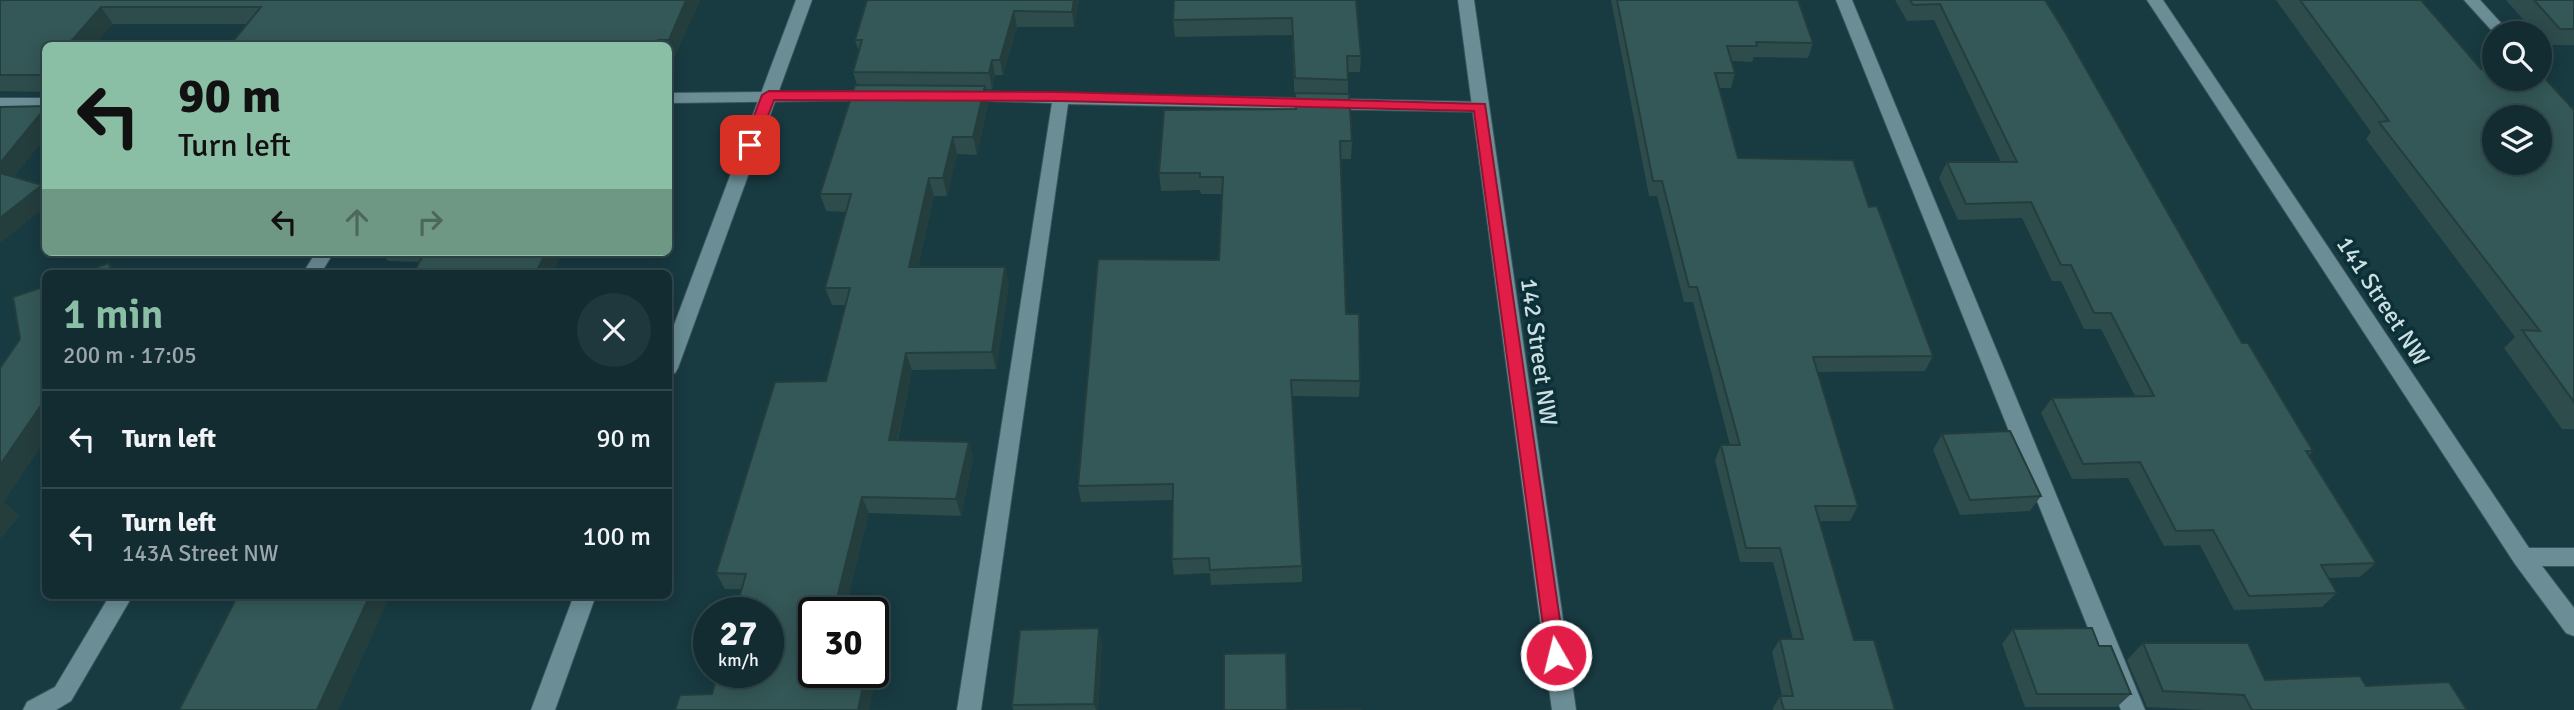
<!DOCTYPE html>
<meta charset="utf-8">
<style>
:root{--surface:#122c31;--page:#1f383d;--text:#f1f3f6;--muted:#9ca7ab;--line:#31484d;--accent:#8abfa5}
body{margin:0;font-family:Signika,sans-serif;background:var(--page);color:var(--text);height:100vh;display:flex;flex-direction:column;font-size:26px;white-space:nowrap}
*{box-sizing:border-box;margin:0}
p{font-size:23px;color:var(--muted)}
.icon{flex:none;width:38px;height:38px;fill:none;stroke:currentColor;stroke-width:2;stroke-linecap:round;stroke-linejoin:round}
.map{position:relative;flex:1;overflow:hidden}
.side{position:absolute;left:42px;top:270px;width:630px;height:329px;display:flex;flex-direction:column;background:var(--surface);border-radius:10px;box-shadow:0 4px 18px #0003,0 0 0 2px var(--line)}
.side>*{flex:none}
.top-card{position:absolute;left:42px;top:42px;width:630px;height:214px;border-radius:10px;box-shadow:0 4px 18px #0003,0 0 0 2px var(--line);background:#8abfa5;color:#111;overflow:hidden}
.controls{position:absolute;left:2482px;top:21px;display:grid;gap:14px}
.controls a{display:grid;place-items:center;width:70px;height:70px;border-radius:50%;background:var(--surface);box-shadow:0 4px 18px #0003,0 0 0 2px var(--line);font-size:35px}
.speed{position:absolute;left:693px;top:597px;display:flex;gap:14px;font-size:35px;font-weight:700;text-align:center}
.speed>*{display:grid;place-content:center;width:91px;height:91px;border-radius:50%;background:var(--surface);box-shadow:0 4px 18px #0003,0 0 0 2px var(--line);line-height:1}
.speed small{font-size:18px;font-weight:400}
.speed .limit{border:4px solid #111;border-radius:10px;background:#fff;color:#111}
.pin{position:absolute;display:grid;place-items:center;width:60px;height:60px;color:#fff;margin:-30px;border-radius:14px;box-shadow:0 4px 10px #0006}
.me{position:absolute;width:77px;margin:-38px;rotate:352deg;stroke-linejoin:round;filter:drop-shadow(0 0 5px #0008)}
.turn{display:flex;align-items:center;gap:24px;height:147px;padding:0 21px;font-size:32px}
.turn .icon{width:91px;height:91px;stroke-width:2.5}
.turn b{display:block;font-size:49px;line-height:60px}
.lanes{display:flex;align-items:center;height:66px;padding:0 21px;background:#0003;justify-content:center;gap:35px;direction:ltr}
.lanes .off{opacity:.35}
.round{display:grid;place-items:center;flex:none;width:74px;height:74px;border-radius:37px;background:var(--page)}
.overview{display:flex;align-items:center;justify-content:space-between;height:119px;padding:0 21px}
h1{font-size:42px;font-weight:600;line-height:52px;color:var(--accent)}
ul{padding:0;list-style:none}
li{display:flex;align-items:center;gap:21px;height:98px;padding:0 21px;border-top:2px solid var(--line)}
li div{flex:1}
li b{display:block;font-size:26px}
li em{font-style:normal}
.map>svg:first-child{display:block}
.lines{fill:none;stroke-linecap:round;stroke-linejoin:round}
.service-casing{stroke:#39565c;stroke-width:2}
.minor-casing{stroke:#39565c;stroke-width:2}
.service{fill:#6b8e96;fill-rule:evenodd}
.minor{fill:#6b8e96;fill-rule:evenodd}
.wall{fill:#2d4c4b}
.shaded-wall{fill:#243e3d}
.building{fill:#345857;stroke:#243e3d;stroke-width:2;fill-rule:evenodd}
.route{fill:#e11d48;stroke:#92132f;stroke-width:2}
.labels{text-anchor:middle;stroke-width:7;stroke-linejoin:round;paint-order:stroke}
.street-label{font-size:24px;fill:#ccdfe3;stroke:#0c3037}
</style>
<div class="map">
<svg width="2574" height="710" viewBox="0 0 2574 710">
<rect width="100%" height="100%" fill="#183a41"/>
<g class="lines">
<defs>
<g id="service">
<polygon points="1836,0 1852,0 2145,710 2121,710"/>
<polygon points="2464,0 2480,0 2510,33 2494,33"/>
<polygon points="877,91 885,96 883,100 668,103 668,93"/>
<polygon points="963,91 1480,102 1488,107 1480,112 1068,104 981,710 957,710 1052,103 957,100 955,96 957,92"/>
<rect x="0" y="98" width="46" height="10"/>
<polygon points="316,252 334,252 321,273 303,273"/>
<polygon points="110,595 133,595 71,701 56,710 23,710 27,702 55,687"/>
</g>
<g id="minor">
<polygon points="796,0 812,0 678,368 675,373 668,375 668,341"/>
<polygon points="1458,0 1474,0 1576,710 1552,710"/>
<polygon points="2147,0 2163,0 2529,548 2574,548 2574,566 2542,566 2574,608 2574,636 2566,633 2515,564"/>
<polygon points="574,595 596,595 555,710 531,710"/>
</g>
</defs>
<use href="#service" class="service-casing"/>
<use href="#minor" class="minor-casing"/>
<use href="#service" class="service"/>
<use href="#minor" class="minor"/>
</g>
<g class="wall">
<polygon points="1,0 700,0 675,56 668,56 668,46 229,46 248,24 113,24 46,46 46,92 0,91 0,1"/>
<polygon points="1079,0 1074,27 1017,27 1003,75 995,75 992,89 985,89 988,104 977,155 957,154 947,196 934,196 918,267 1005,267 1009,284 996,369 912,370 898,440 969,442 973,458 961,516 869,513 848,597 881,597 888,613 869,710 675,710 712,694 741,589 725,589 716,573 826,381 845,305 832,305 825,288 846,212 826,211 820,194 857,85 853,72 859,52 855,40"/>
<polygon points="1356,0 1361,56 1360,72 1348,72 1348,94 1352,141 1351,159 1341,159 1346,314 1360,381 1359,397 1292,396 1302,566 1302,582 1211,585 1210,573 1174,575 1172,559 1173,500 1081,502 1078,486 1219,260 1222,194 1201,194 1200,190 1161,191 1159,173 1295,109 1292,35 1175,37 1173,20"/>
<polygon points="1611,0 1798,0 1813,43 1808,58 1754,57 1752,62 1732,61 1735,73 1731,88 1719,88 1738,158 1869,207 1933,356 1925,371 1817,372 1858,506 1850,521 1819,521 1854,640 1895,710 1773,710 1773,708 1780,696 1782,696 1772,652 1780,639 1793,639 1773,562 1740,562 1715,460 1721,445 1730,445 1693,302 1684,302 1657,196 1649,196"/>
<polygon points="1895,0 2045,0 2242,343 2313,451 2309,455 2376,563 2360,577 2329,578 2337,593 2322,607 2234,610 2200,545 2164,546 2128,478 2072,479 2041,413 2052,398 2135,396 2101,329 2084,329 2061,281 2052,281 2022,218 1958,220 1939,178 1947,162 2001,162 1934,20 1907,21"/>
<polygon points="2276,0 2421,0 2481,69 2574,110 2574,429 2562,429 2504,348 2515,337 2366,139 2371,132"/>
<polygon points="2506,0 2574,0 2574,45 2546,45 2539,38 2539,33 2535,33"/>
<polygon points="381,252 562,252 553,273 419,262 388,261"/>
<polygon points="1942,434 2041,496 2030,511 1960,515 1933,450"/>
<polygon points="228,595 390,595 338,710 235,601"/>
<polygon points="2013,629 2099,646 2131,694 2117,707 2025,707 2002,644"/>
<polygon points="1102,643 1098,710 1013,710 1012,705"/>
<polygon points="2143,643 2265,680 2366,686 2467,710 2204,710 2147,707 2127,660"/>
</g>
<g class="shaded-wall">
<polygon points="686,0 700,0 675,56 669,40"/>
<polygon points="1074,0 1079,0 1074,27 1072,12"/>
<polygon points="101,7 113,24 94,46 67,46"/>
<polygon points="1014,11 1017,27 1003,75 1000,60"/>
<polygon points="992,60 995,75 992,89 989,73"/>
<polygon points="46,70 46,81 41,75"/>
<polygon points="985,86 988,104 977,155 973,137"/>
<polygon points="46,107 46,137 7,186 0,179 0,163"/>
<polygon points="953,137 957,154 947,196 943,178"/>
<polygon points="929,178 934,196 914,284 909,267"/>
<polygon points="42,185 46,189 46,207 0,243 0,218"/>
<polygon points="546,252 562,252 553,273 536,273"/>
<polygon points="109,263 118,273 111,273"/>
<polygon points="1005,267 1009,284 996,369 992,352"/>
<polygon points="906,353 912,370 894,456 889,440"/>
<polygon points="46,398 46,439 4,502 20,516 0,539 0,465"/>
<polygon points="969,442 973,458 961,516 956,499"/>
<polygon points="862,497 869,513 845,612 837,598"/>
<polygon points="370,595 390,595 338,710 317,710"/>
<polygon points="881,597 888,613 869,710 858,710 866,672 873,672 873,637"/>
<polygon points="1099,628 1102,643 1098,710 1096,710 1094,704"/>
</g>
<g class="building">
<polygon points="1,0 686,0 669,40 658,40 656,46 229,46 261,7 101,7 67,46 46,46 46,70 41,75 0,75 0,1"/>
<polygon points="867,0 1074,0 1072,12 1014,11 1000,60 992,60 989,73 853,72 862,40 855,40"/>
<polygon points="1174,0 1356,0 1361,56 1347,56 1348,80 1295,78 1292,18 1173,20"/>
<polygon points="1617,0 1798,0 1813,43 1756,42 1757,46 1727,46 1735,73 1715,73 1738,158 1853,160 1869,207 1877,206 1933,356 1813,357 1858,506 1815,506 1854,640 1874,640 1895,710 1784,710 1780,696 1793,696 1780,639 1803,639 1780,548 1746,548 1721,445 1740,445 1697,287 1689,287 1662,181 1653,181"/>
<polygon points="1910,0 2045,0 2065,32 2242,343 2248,343 2313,451 2306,451 2376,563 2321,565 2337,593 2249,596 2213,530 2176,531 2140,462 2083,464 2052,398 2154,396 2111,313 2094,313 2071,265 2061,265 2031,202 1966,204 1947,162 2017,162 1940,4 1913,5"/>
<path d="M2300,0H2421L2481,69H2494V79H2539V72L2574,110V402L2522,330L2540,331L2379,122L2389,121ZM2494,117H2539V163H2494Z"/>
<polygon points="2534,0 2574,0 2574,29 2560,29"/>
<polygon points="855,85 985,86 973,137 953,137 943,178 929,178 909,267 1005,267 992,352 906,353 889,440 969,442 956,499 862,497 837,598 881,597 873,637 873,612 814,612 814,672 866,672 858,710 675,710 680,695 712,694 718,672 768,672 768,612 735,612 746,574 716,573 775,382 826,381 850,288 825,288 851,194 820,194"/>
<polygon points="1295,93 1349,94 1352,141 1340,141 1346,314 1359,314 1360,381 1291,380 1302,566 1210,570 1209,558 1172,559 1173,484 1078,486 1098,259 1219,260 1223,177 1200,177 1200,173 1159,173 1164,110 1296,109"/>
<polygon points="46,106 46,107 0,163 0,107"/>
<polygon points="0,173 42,185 0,218"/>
<polygon points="425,252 546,252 536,273 413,273"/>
<polygon points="109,263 111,273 80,273"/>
<polygon points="46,286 46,398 0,465 0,368 20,339 13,297"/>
<polygon points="2010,431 2041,496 1970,500 1942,434"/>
<polygon points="238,595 370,595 317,710 179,710"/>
<polygon points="1099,628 1094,704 1012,705 1020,630"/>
<polygon points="2092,628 2099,646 2111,646 2131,694 2037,694 2013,629"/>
<polygon points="2143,643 2248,643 2265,680 2360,676 2366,686 2449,682 2467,710 2252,710 2244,695 2163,691"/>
<polygon points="1286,653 1287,710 1224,710 1224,654"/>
<polygon points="1361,709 1361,710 1293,710"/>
</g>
<polygon class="route" points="769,91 1061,92 1485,104 1565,655 1563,661 1556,664 1549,661 1547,655 1474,111 1061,101 774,100 757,145 750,149 745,148 743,145 762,95"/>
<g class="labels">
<g class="street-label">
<text transform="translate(2383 301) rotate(57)" y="8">141 Street NW</text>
<text transform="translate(1539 352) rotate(82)" y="8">142 Street NW</text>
</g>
</g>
</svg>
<div class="controls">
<a><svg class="icon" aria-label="search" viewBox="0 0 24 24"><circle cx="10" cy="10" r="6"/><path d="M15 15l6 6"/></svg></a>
<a><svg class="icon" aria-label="layers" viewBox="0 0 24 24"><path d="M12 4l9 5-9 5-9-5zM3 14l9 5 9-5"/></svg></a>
</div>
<div class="speed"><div>27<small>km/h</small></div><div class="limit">30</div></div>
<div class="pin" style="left:750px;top:145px;background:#d93025"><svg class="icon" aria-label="arrive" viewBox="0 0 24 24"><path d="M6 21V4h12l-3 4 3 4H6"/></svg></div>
<svg class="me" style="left:1556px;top:655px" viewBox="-20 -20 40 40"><circle r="17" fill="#e11d48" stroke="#fff" stroke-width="3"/><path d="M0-11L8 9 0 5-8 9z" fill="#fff"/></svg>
<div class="top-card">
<div class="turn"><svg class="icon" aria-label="left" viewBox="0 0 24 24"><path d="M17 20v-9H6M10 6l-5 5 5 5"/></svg><div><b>90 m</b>Turn left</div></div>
<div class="lanes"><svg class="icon" aria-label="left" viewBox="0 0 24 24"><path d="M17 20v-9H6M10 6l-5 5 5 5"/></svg><svg class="icon off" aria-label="ahead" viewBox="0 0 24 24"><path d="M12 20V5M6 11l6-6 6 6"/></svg><svg class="icon off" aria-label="right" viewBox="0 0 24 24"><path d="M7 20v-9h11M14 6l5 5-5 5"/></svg></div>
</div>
<section class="side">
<div class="overview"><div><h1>1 min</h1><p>200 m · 17:05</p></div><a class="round"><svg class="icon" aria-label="close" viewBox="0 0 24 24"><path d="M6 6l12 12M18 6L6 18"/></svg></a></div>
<ul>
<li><svg class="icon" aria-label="left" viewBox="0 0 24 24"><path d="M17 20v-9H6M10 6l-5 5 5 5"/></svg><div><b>Turn left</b></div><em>90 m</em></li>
<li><svg class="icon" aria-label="left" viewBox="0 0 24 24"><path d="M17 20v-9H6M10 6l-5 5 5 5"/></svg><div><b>Turn left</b><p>143A Street NW</p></div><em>100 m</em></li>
</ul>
</section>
</div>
